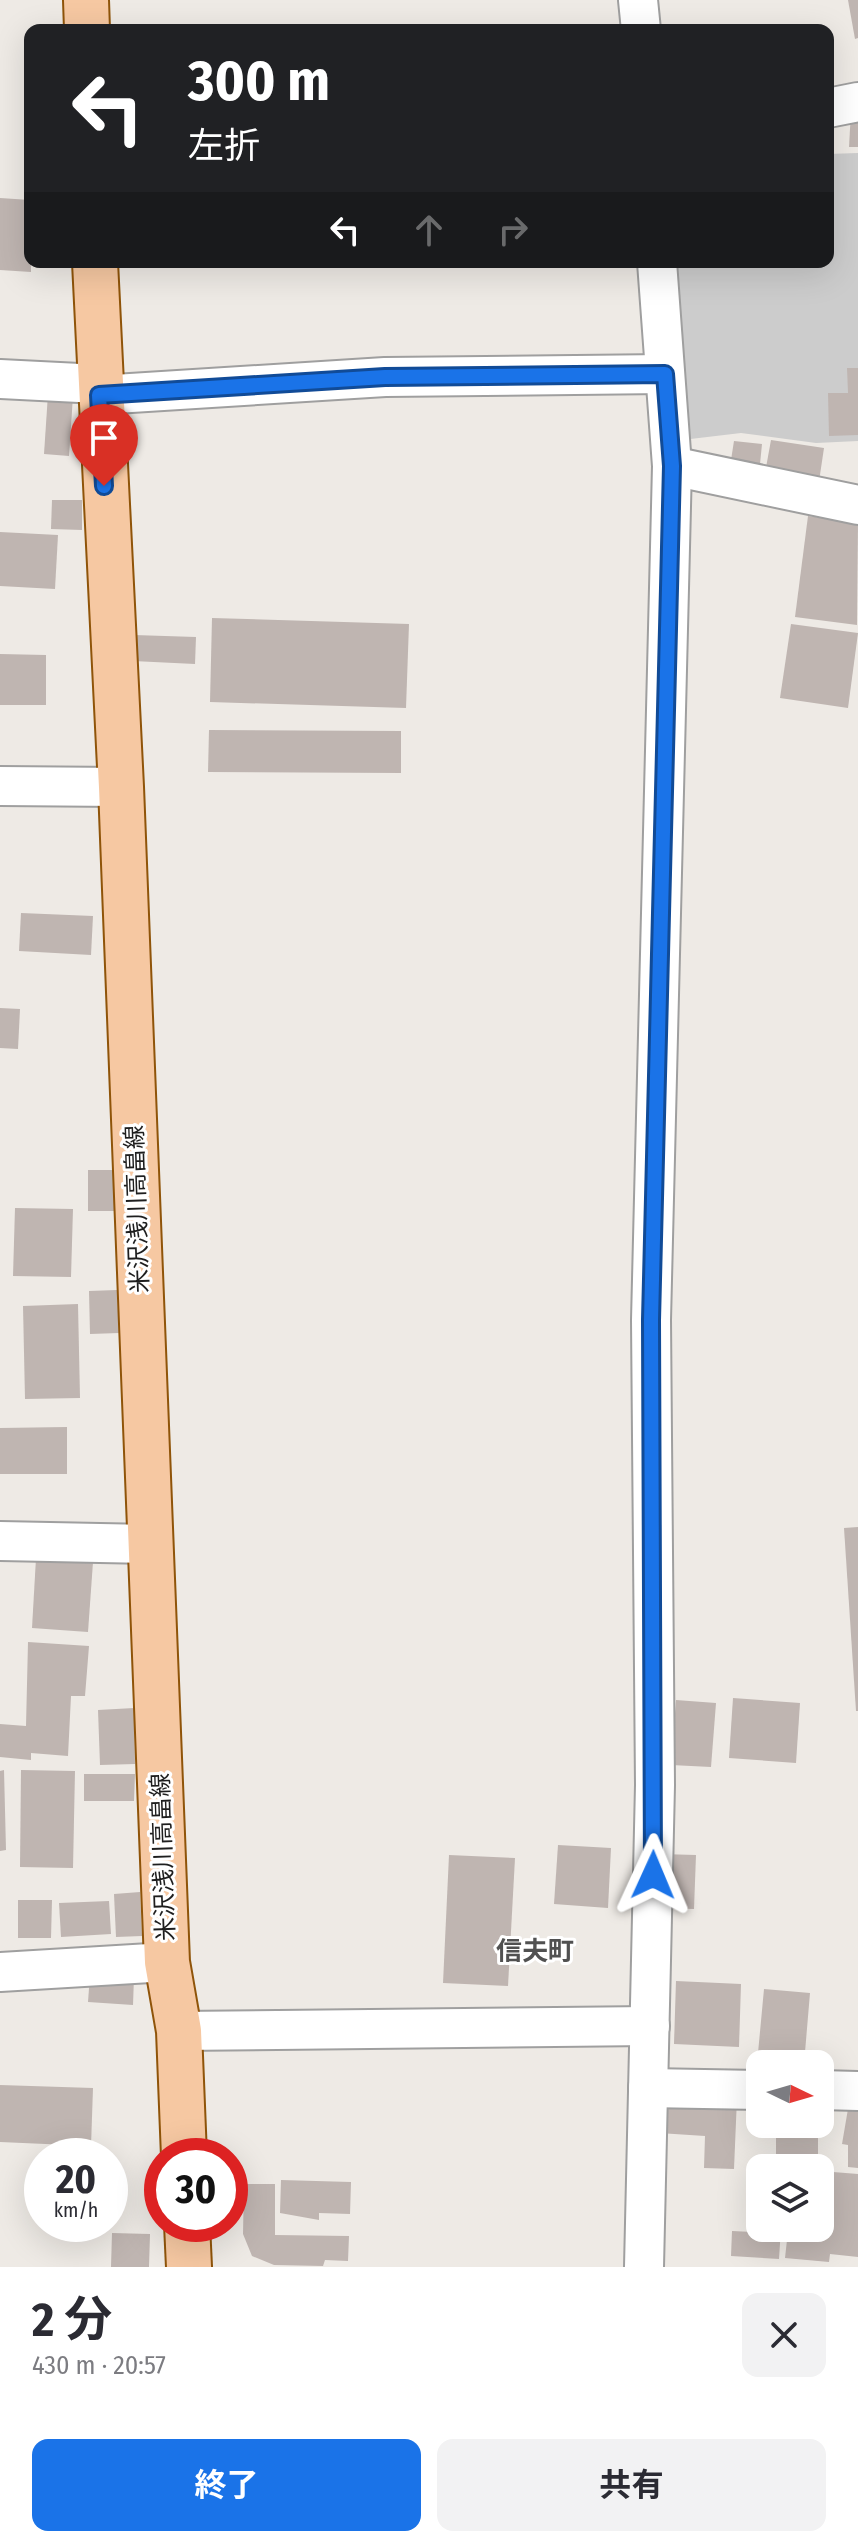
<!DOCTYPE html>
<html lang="ja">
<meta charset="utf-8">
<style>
:root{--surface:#fff;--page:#f2f2f3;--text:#2b2b33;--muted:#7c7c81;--accent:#1a73e8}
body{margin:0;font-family:"Fira Sans Condensed","Noto Sans JP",sans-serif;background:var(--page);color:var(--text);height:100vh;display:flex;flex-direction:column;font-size:30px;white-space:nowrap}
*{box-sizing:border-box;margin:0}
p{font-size:26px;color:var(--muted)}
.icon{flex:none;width:44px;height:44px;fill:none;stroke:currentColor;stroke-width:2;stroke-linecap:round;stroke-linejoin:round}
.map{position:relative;height:2267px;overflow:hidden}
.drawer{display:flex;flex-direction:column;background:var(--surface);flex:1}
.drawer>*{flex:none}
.guide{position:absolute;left:24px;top:24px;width:810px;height:244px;border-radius:16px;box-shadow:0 8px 32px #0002;background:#202124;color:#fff;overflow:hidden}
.needle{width:52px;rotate:95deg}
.controls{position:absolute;left:746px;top:2050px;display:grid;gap:16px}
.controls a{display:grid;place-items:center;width:88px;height:88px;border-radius:16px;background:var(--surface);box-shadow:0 8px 32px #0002;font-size:40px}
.speed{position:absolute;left:24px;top:2138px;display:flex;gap:16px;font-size:40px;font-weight:700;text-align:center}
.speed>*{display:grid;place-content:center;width:104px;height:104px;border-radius:50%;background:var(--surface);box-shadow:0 8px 32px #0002;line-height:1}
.speed small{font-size:20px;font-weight:400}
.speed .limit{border:12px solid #d22;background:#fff;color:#111}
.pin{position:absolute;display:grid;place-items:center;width:68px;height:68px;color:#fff;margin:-82px -34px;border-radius:50% 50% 50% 0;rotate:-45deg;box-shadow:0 0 8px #0007}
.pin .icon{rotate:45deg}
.me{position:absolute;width:88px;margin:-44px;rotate:1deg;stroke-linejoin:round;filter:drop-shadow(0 0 6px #0008)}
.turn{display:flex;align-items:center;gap:28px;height:168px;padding:0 32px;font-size:36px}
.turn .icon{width:104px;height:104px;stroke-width:2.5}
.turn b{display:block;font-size:56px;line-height:68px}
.lanes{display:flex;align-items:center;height:76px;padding:0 32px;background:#0003;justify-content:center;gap:40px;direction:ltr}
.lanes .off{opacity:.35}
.round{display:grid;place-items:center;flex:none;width:84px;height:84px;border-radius:16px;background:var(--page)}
.headline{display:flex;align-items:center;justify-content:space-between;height:136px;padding:0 32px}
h1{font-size:48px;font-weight:700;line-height:60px}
.button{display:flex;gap:16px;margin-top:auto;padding:16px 32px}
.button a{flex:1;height:92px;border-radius:16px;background:var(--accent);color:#fff;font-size:32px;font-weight:700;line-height:92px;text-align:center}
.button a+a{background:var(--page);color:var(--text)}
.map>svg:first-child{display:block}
.religious{fill:#ccc}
.building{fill:#bfb5b1}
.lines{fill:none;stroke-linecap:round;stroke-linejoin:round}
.minor-casing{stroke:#9f9f9f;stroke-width:42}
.major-casing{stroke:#8f5409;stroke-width:48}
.minor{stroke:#fff;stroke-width:38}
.major{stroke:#f6c8a2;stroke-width:44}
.route-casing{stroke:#114b97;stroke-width:20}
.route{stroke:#1a73e8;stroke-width:14}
.labels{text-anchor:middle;stroke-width:6;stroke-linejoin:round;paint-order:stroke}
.street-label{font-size:24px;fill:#1e1e1e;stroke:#fff}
.neighbourhood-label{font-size:26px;font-weight:bold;fill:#515151;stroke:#fff}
</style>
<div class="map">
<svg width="858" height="2267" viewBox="0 0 858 2267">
<rect width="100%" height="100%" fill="#eeeae5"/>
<polygon class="religious" points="858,153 858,441 816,443 741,433 682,440 669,262 828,262 828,154"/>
<g class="building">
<polygon points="848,0 858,0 858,38 855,39"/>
<polygon points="851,111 858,111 858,147 849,147"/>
<polygon points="0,198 30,200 31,272 0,270"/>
<polygon points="847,368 858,368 858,435 829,436 828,393 848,393"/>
<polygon points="48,394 73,396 69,456 44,454"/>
<polygon points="771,440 824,448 818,488 765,473"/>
<polygon points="734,441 762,444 760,464 731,460"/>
<polygon points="52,500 82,500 82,530 51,529"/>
<polygon points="808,516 858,523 857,625 795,617"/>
<polygon points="0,532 58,535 55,589 0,586"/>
<polygon points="212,618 409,624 406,708 210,702"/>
<polygon points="791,624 858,633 848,708 780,698"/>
<polygon points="134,635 196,637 195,664 133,661"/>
<polygon points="0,654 46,655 46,705 0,705"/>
<polygon points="209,730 401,731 401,773 208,772"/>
<polygon points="21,913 93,916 91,955 19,951"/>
<polygon points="0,1008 20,1009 18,1049 0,1048"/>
<rect x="88" y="1170" width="26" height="41"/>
<polygon points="15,1208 73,1209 71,1277 13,1276"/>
<polygon points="117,1290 119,1333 90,1334 89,1291"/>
<polygon points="78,1304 80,1398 25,1399 23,1306"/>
<polygon points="67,1427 67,1474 0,1474 0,1428"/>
<polygon points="858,1527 858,1711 856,1711 844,1528"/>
<polygon points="36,1558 93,1562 88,1632 32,1628"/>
<polygon points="28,1642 89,1646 85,1696 71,1696 68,1756 31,1753 31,1760 0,1757 0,1724 26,1726"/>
<polygon points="733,1698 800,1703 796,1763 729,1758"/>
<polygon points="676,1700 716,1703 711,1767 671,1765"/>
<polygon points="134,1708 135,1764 100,1765 98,1710"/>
<polygon points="4,1770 6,1850 0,1851 0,1771"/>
<polygon points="21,1770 75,1771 73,1868 20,1867"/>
<polygon points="84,1774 135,1774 134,1801 84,1801"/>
<polygon points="558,1845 611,1848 608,1908 554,1904"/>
<polygon points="661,1854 696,1855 694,1909 659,1908"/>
<polygon points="449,1855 515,1858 508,1986 443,1983"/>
<polygon points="140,1892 142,1936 116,1937 114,1894"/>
<polygon points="18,1900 52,1900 51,1938 18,1938"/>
<polygon points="109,1901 111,1934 61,1937 59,1903"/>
<polygon points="90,1975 134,1977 133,2005 88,2002"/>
<polygon points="676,1981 741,1984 739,2047 674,2044"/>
<polygon points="764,1989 810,1993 804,2064 770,2064 771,2054 758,2053"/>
<polygon points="0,2085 93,2088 91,2146 0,2142"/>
<polygon points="661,2094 737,2098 734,2169 704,2168 705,2136 659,2133"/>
<polygon points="849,2103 858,2104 858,2168 848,2167 848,2145 842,2144"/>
<polygon points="776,2124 818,2124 818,2157 776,2156"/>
<polygon points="833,2172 858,2174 858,2257 830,2254 829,2262 785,2258 787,2240 797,2241 798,2228 820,2228 820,2223 829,2223"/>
<polygon points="281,2180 351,2182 350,2214 319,2213 319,2220 280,2213"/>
<polygon points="755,2181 760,2181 760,2228 781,2228 779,2259 731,2256 732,2231 753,2232"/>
<polygon points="244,2184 275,2184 275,2235 349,2236 348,2261 325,2260 323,2266 274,2265 252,2256 243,2234"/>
<polygon points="112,2233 150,2234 149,2267 111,2267"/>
</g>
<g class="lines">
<defs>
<g id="minor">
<polyline points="638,0 641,30"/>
<polyline points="828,108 858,102"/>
<polyline points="0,379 99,384"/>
<polyline points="99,395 385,377 665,374"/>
<polyline points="672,466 858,505"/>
<polyline points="0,786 121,787"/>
<polyline points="0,1541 150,1544"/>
<polyline points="0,1972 167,1962"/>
<polyline points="179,2031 650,2026"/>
<polyline points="648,2088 760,2090"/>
<polyline points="820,2090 858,2091"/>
<polyline points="644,2267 655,1785 651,1320 672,466 657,262"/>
</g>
<g id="major">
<polyline points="86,0 87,30"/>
<polyline points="95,262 121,787 167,1962 179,2031 184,2156"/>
<polyline points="187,2224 189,2267"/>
</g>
</defs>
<use href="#minor" class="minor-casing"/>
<use href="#major" class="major-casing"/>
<use href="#minor" class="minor"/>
<use href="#major" class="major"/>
</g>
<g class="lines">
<defs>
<polyline id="route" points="104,486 99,395 385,377 665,374 672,466 651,1320 653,1875"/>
</defs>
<use href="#route" class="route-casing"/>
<use href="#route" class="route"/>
</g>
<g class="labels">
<g class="street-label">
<text transform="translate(137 1209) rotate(-92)" y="8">米沢浅川高畠線</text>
<text transform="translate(163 1857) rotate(-92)" y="8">米沢浅川高畠線</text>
</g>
<g class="neighbourhood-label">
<text x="535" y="1960">信夫町</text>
</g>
</g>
</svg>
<div class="controls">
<a><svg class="needle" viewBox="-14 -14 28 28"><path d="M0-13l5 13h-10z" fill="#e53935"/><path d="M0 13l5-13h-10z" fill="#7c7c81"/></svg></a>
<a><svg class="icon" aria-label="layers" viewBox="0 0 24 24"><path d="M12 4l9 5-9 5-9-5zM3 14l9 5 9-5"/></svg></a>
</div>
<div class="speed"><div>20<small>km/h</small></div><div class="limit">30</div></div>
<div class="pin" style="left:104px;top:486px;background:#d93025"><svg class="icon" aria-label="arrive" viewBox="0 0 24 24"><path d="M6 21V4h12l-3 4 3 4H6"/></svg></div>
<svg class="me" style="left:653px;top:1875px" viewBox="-20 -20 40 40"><path d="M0-17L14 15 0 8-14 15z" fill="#1a73e8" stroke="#fff" stroke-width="4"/></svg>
<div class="guide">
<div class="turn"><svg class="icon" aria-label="left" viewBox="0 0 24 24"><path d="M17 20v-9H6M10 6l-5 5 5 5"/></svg><div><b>300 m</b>左折</div></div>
<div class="lanes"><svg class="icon" aria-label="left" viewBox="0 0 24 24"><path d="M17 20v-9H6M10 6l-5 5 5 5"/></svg><svg class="icon off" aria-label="ahead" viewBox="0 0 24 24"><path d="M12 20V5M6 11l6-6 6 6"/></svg><svg class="icon off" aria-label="right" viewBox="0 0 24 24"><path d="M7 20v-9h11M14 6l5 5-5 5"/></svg></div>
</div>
</div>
<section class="drawer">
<div class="headline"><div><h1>2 分</h1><p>430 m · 20:57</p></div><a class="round"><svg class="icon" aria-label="close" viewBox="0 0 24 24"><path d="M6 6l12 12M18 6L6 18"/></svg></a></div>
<div class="button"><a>終了</a><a>共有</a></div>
</section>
